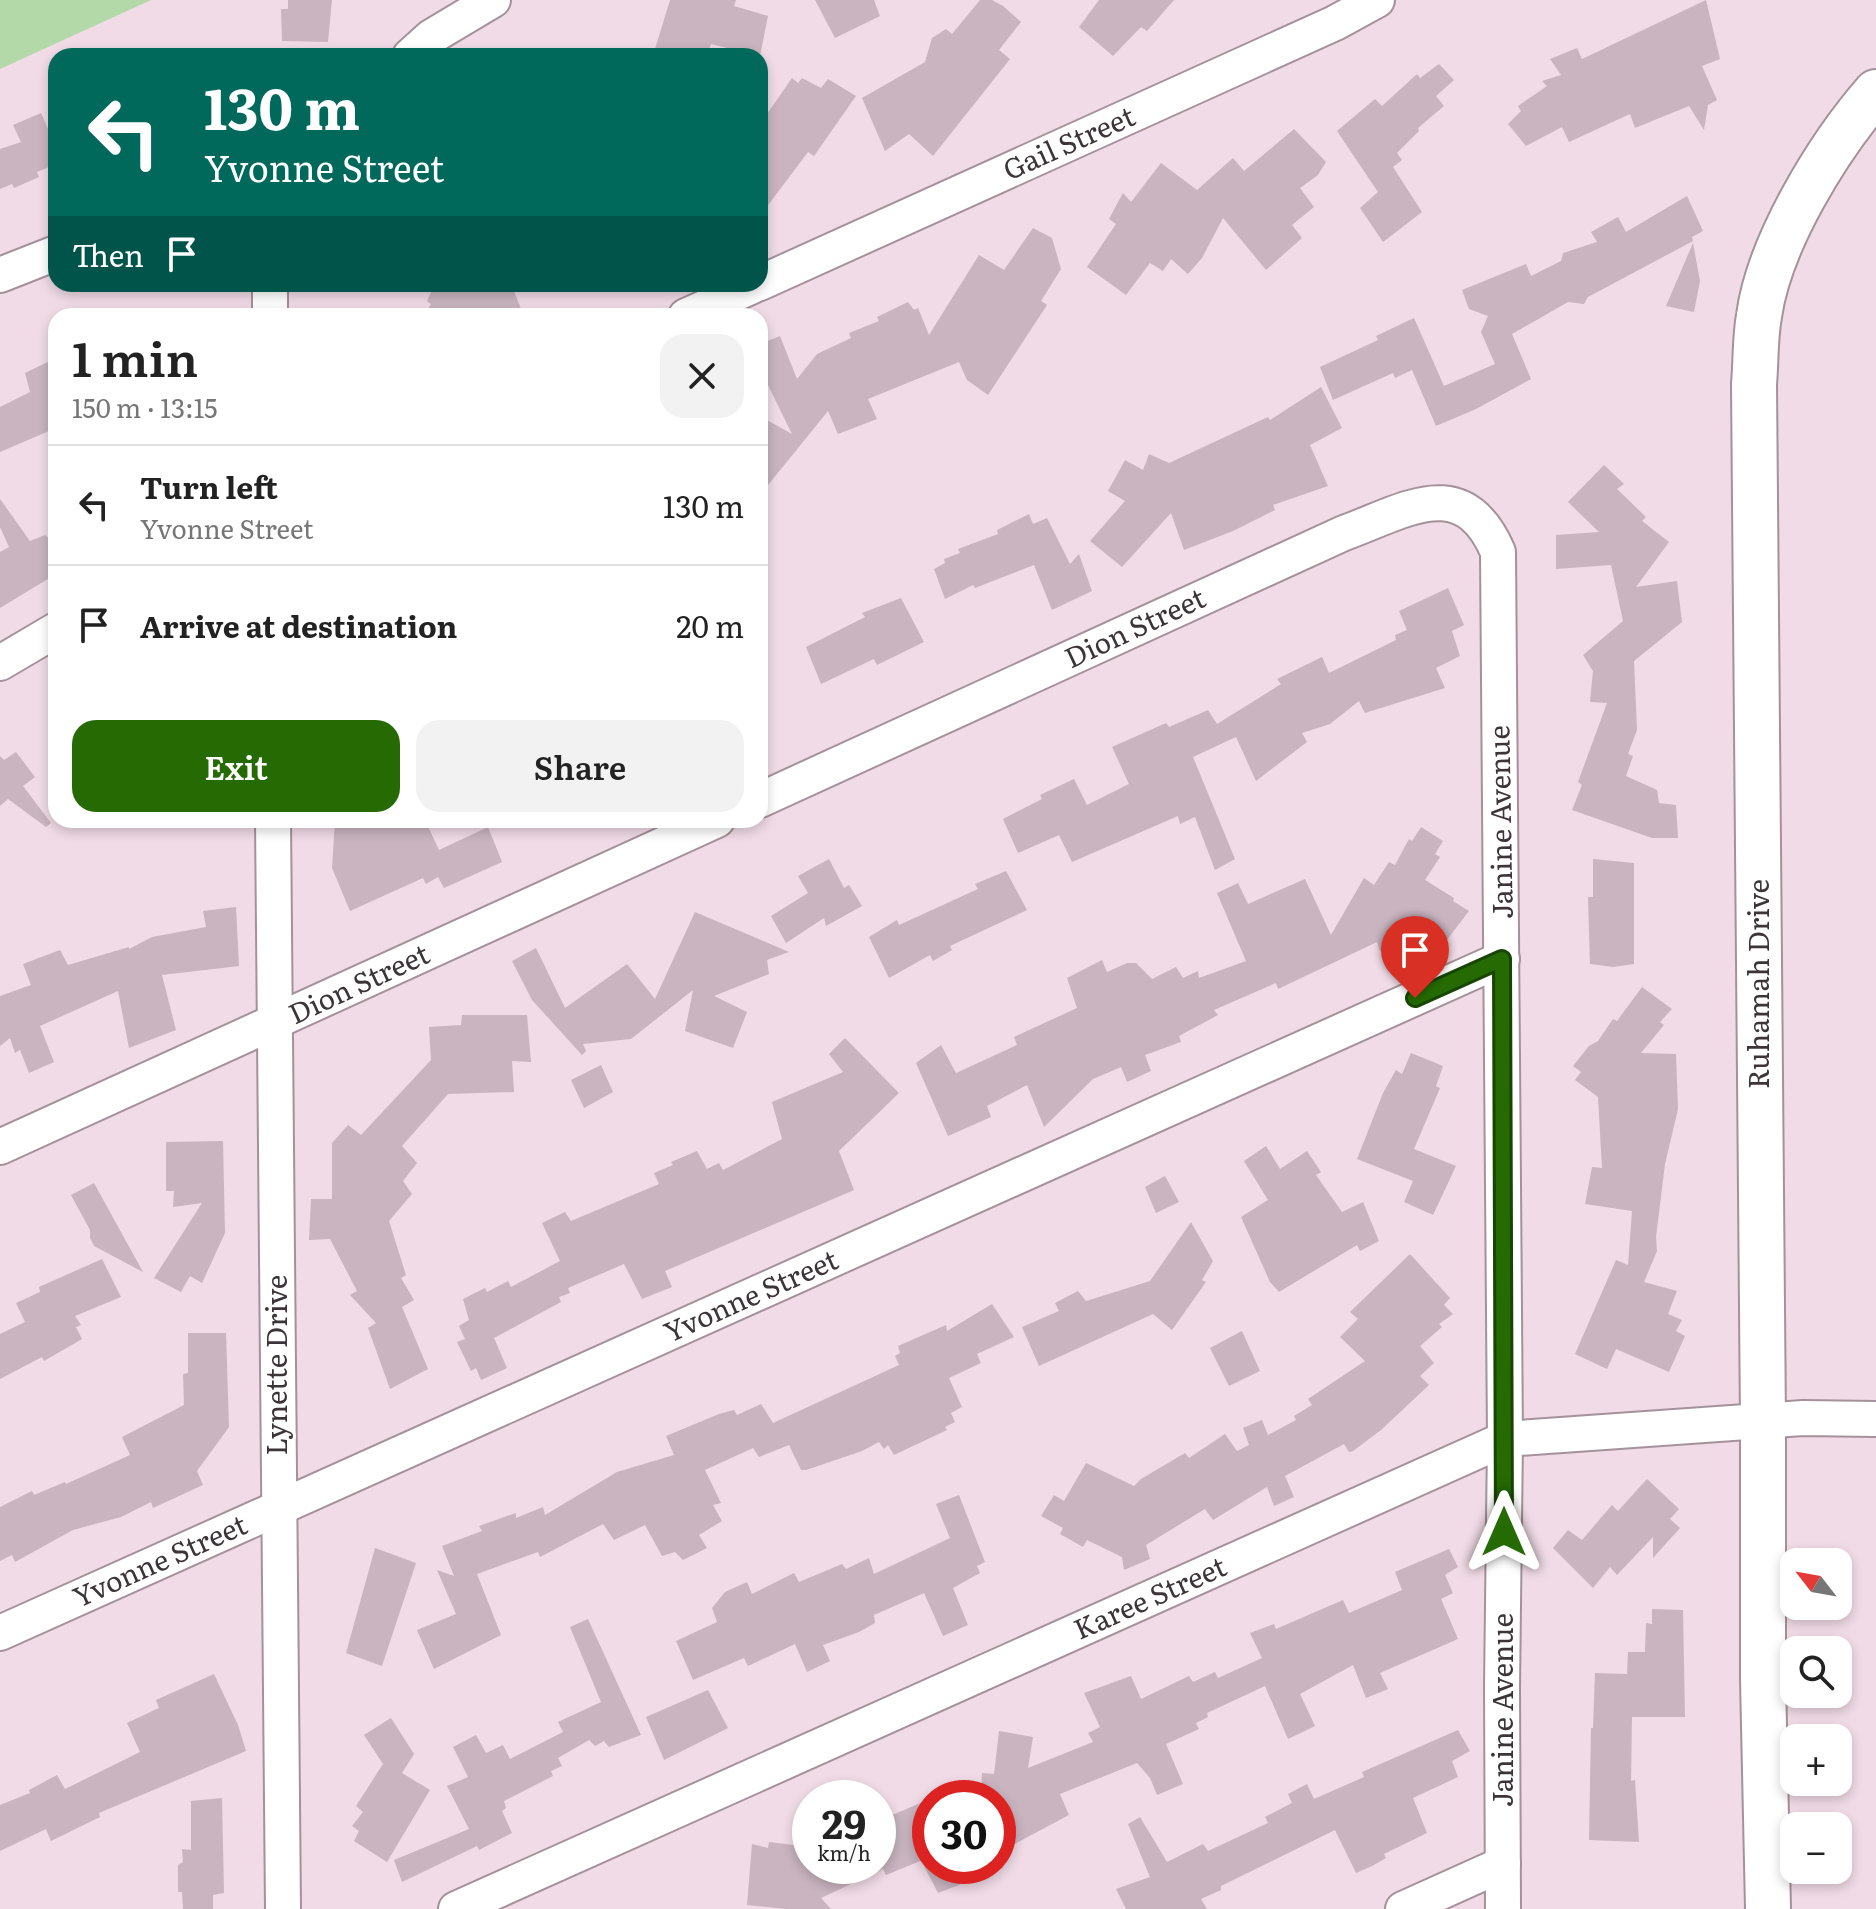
<!DOCTYPE html>
<meta charset="utf-8">
<style>
:root{--surface:#fff;--page:#f2f2f2;--text:#222;--muted:#767676;--line:#e0e0e0;--accent:#256a03}
body{margin:0;font-family:Literata,serif;background:var(--page);color:var(--text);height:100vh;display:flex;flex-direction:column;font-size:30px;white-space:nowrap}
*{box-sizing:border-box;margin:0}
p{font-size:26px;color:var(--muted)}
.icon{flex:none;width:44px;height:44px;fill:none;stroke:currentColor;stroke-width:2;stroke-linecap:round;stroke-linejoin:round}
.map{position:relative;flex:1;overflow:hidden}
.details{position:absolute;left:48px;top:308px;width:720px;height:520px;display:flex;flex-direction:column;background:var(--surface);border-radius:24px;box-shadow:0 4px 12px #0003}
.details>*{flex:none}
.top-card{position:absolute;left:48px;top:48px;width:720px;height:244px;border-radius:24px;box-shadow:0 4px 12px #0003;background:#00695c;color:#fff;overflow:hidden}
.needle{width:52px;rotate:301deg}
.controls{position:absolute;left:1780px;top:1548px;display:grid;gap:16px}
.controls a{display:grid;place-items:center;width:72px;height:72px;border-radius:16px;background:var(--surface);box-shadow:0 4px 12px #0003;font-size:40px}
.speed{position:absolute;left:792px;top:1780px;display:flex;gap:16px;font-size:40px;font-weight:700;text-align:center}
.speed>*{display:grid;place-content:center;width:104px;height:104px;border-radius:50%;background:var(--surface);box-shadow:0 4px 12px #0003;line-height:1}
.speed small{font-size:20px;font-weight:400}
.speed .limit{border:12px solid #d22;background:#fff;color:#111}
.pin{position:absolute;display:grid;place-items:center;width:68px;height:68px;color:#fff;margin:-82px -34px;border-radius:50% 50% 50% 0;rotate:-45deg;box-shadow:0 0 8px #0007}
.pin .icon{rotate:45deg}
.me{position:absolute;width:88px;margin:-44px;rotate:0deg;stroke-linejoin:round;filter:drop-shadow(0 0 6px #0008)}
.turn{display:flex;align-items:center;gap:28px;height:168px;padding:0 24px;font-size:36px}
.turn .icon{width:104px;height:104px;stroke-width:2.5}
.turn b{display:block;font-size:56px;line-height:68px}
.then{display:flex;align-items:center;height:76px;padding:0 24px;background:#0003;gap:16px;font-size:30px}
.round{display:grid;place-items:center;flex:none;width:84px;height:84px;border-radius:24px;background:var(--page)}
.summary{display:flex;align-items:center;justify-content:space-between;height:136px;padding:0 24px}
h1{font-size:48px;font-weight:600;line-height:60px}
.cta{display:flex;gap:16px;margin-top:auto;padding:16px 24px}
.cta a{flex:1;height:92px;border-radius:24px;background:var(--accent);color:#fff;font-size:32px;font-weight:600;line-height:92px;text-align:center}
.cta a+a{background:var(--page);color:var(--text)}
ul{padding:0;list-style:none}
li{display:flex;align-items:center;gap:24px;height:120px;padding:0 24px;border-top:2px solid var(--line)}
li div{flex:1}
li b{display:block;font-size:30px}
li em{font-style:normal}
.map>svg:first-child{display:block}
.green{fill:#b4d9a9}
.building{fill:#c9b4bf}
.lines{fill:none;stroke-linecap:round;stroke-linejoin:round}
.street-casing{stroke:#a5919b;stroke-width:38}
.secondary-casing{stroke:#a5919b;stroke-width:48}
.street{stroke:#fff;stroke-width:34}
.secondary{stroke:#fff;stroke-width:44}
.route-casing{stroke:#184502;stroke-width:20}
.route{stroke:#256a03;stroke-width:14}
.labels{text-anchor:middle;stroke-width:6;stroke-linejoin:round;paint-order:stroke}
.street-label{font-size:28px;fill:#3c3438;stroke:#fff}
</style>
<div class="map">
<svg width="1876" height="1909" viewBox="0 0 1876 1909">
<rect width="100%" height="100%" fill="#f0dbe6"/>
<polygon class="green" points="0,0 151,0 0,69"/>
<g class="building">
<polygon points="288,0 332,0 328,42 282,41 281,9 288,9"/>
<polygon points="670,0 736,0 734,6 768,16 760,56 711,44 707,56 658,56 660,50 655,49"/>
<polygon points="815,0 874,0 880,16 835,38"/>
<polygon points="980,0 992,0 1003,6 1021,22 999,50 1010,59 933,156 909,134 885,151 862,98 925,62 932,38 946,29 952,34"/>
<polygon points="1099,0 1174,0 1147,31 1141,27 1113,56 1079,27"/>
<polygon points="1706,0 1720,59 1702,66 1717,100 1708,105 1704,130 1689,106 1635,128 1630,114 1569,142 1562,127 1526,146 1508,124 1521,111 1518,106 1547,86 1542,81 1561,75 1550,59 1577,48 1582,59"/>
<polygon points="1439,64 1454,80 1436,96 1444,106 1418,128 1419,131 1397,153 1402,160 1393,167 1422,212 1383,242 1360,208 1378,192 1337,131 1375,99 1382,106 1417,74 1420,78"/>
<polygon points="792,78 798,83 802,78 821,88 828,79 856,96 814,156 808,152 760,216 760,124"/>
<polygon points="41,113 56,147 56,164 37,172 39,177 14,188 12,184 0,189 0,149 21,142 13,125"/>
<polygon points="1294,129 1326,162 1318,175 1300,188 1314,207 1292,225 1302,238 1266,270 1223,218 1202,258 1188,274 1171,259 1163,271 1150,263 1126,295 1087,267 1116,224 1109,219 1123,193 1131,202 1161,163 1197,190 1233,158 1244,171"/>
<polygon points="1687,196 1703,231 1692,237 1693,241 1588,297 1584,304 1568,302 1512,334 1531,379 1476,409 1436,426 1412,370 1395,378 1393,373 1333,400 1320,367 1378,340 1376,336 1414,318 1444,386 1495,364 1481,332 1488,316 1469,309 1462,290 1526,264 1531,276 1561,261 1563,253 1597,242 1591,232 1618,217 1626,232"/>
<polygon points="1033,228 1052,238 1061,269 1041,301 1047,305 988,395 967,380 959,362 868,399 877,419 838,434 828,411 760,495 760,416 792,434 760,369 760,344 780,336 797,379 817,354 851,338 849,333 879,321 877,317 908,302 914,310 918,308 929,335 979,255 1004,270"/>
<polygon points="1693,243 1700,281 1694,312 1666,306"/>
<polygon points="435,284 511,284 524,316 424,316 431,304 427,301"/>
<polygon points="56,358 56,428 0,452 0,407 30,392 25,373"/>
<polygon points="1321,387 1342,428 1310,445 1328,486 1273,505 1275,510 1233,531 1184,550 1171,513 1122,567 1090,541 1125,501 1108,491 1125,460 1143,470 1149,454 1169,463 1268,417 1270,420"/>
<polygon points="1604,465 1624,484 1617,489 1646,517 1642,521 1669,542 1636,587 1677,581 1682,622 1634,661 1637,730 1628,754 1633,756 1626,776 1657,790 1659,803 1676,805 1678,838 1652,838 1572,810 1582,785 1578,782 1607,703 1590,702 1593,671 1583,655 1623,621 1611,565 1556,569 1556,535 1599,532 1568,502"/>
<polygon points="0,499 30,541 45,535 56,545 56,574 0,608 0,552 9,547 0,527"/>
<polygon points="1029,514 1033,524 1047,518 1070,564 1079,554 1092,591 1052,610 1034,565 975,588 973,585 945,599 934,569 945,563 944,559 960,553 958,549 998,534 997,530"/>
<polygon points="1448,588 1464,625 1452,631 1460,656 1436,668 1445,688 1365,713 1359,701 1330,724 1302,733 1307,742 1256,781 1236,737 1193,757 1235,859 1215,870 1195,817 1180,824 1178,816 1072,862 1059,835 1018,853 1003,819 1042,799 1040,795 1074,779 1087,805 1129,784 1112,747 1166,723 1169,727 1208,710 1217,724 1281,684 1277,679 1322,657 1329,673 1396,640 1395,635 1407,630 1399,611"/>
<polygon points="901,598 924,642 877,665 874,659 821,684 806,647 865,617 862,613"/>
<polygon points="16,752 35,777 23,786 51,823 46,827 8,799 0,806 0,756 4,760"/>
<polygon points="335,820 425,820 439,850 488,827 502,862 444,888 438,877 426,884 423,878 350,911 332,868"/>
<polygon points="1421,827 1443,841 1435,854 1440,857 1425,880 1454,898 1453,901 1469,911 1447,940 1429,928 1380,951 1377,942 1278,989 1276,983 1214,1010 1218,1015 1179,1036 1181,1042 1145,1055 1151,1071 1127,1082 1121,1067 1093,1079 1044,1127 1027,1085 987,1106 991,1117 948,1136 916,1063 941,1045 956,1073 1017,1045 1014,1037 1077,1008 1067,978 1102,960 1107,972 1127,963 1136,963 1152,979 1176,967 1183,978 1198,971 1199,978 1246,961 1217,893 1238,883 1248,904 1305,879 1331,935 1364,878 1374,885 1389,862 1395,865 1409,839 1412,841"/>
<polygon points="829,859 844,888 849,885 862,906 826,926 824,918 786,943 771,916 808,893 798,876"/>
<polygon points="1593,859 1634,863 1634,964 1613,967 1590,964 1588,897 1593,897"/>
<polygon points="1006,871 1027,910 950,946 952,950 933,961 930,955 889,978 869,937 897,920 899,925 978,889 975,884"/>
<polygon points="236,907 239,966 162,975 176,1030 129,1048 118,991 40,1026 54,1062 29,1073 20,1050 15,1053 10,1038 0,1046 0,996 31,985 23,964 60,950 68,965 129,947 129,949 152,937 206,927 203,911"/>
<polygon points="695,912 789,952 767,960 769,974 714,996 747,1012 733,1048 685,1031 693,990 631,1039 583,1044 586,1051 582,1055 532,1000 512,961 536,948 565,1008 627,964 655,999"/>
<polygon points="1642,987 1672,1009 1660,1022 1664,1025 1641,1053 1676,1054 1678,1109 1665,1164 1656,1237 1657,1251 1644,1282 1677,1291 1668,1314 1682,1320 1676,1331 1685,1336 1669,1372 1616,1349 1607,1369 1575,1354 1616,1260 1628,1265 1632,1211 1585,1204 1592,1167 1602,1168 1598,1097 1575,1080 1581,1072 1573,1066 1589,1046 1598,1041 1613,1019 1617,1021"/>
<polygon points="462,1015 527,1015 531,1062 512,1061 514,1092 448,1094 402,1146 417,1163 403,1181 412,1194 389,1221 406,1275 401,1278 414,1300 402,1307 428,1369 390,1389 368,1328 376,1323 350,1295 357,1291 330,1239 309,1240 311,1199 332,1199 332,1143 348,1125 361,1135 431,1060 429,1027 461,1025"/>
<polygon points="845,1038 899,1093 839,1151 854,1190 665,1271 672,1287 642,1299 624,1264 568,1288 570,1293 559,1297 561,1302 494,1338 507,1368 481,1380 476,1368 471,1371 457,1342 465,1339 459,1326 469,1320 463,1299 485,1288 487,1292 508,1281 511,1287 560,1261 542,1223 565,1212 571,1221 659,1184 654,1173 673,1165 671,1162 697,1151 707,1169 719,1163 723,1170 782,1139 772,1102 843,1072 829,1054"/>
<polygon points="1411,1053 1443,1066 1436,1086 1440,1088 1414,1149 1456,1166 1433,1215 1404,1202 1413,1181 1357,1159 1383,1093 1396,1070 1402,1074"/>
<polygon points="601,1065 613,1092 584,1108 571,1080"/>
<polygon points="223,1141 225,1233 202,1283 190,1276 181,1292 154,1278 202,1203 173,1207 174,1191 166,1191 166,1142"/>
<polygon points="1266,1146 1280,1169 1307,1151 1321,1172 1316,1175 1342,1212 1363,1202 1379,1241 1360,1251 1357,1245 1279,1292 1270,1282 1241,1217 1268,1200 1244,1161"/>
<polygon points="1165,1176 1179,1202 1156,1213 1145,1187"/>
<polygon points="94,1183 143,1272 94,1246 90,1238 90,1230 71,1195"/>
<polygon points="1191,1222 1213,1261 1202,1280 1206,1282 1172,1330 1153,1314 1039,1366 1022,1327 1059,1311 1055,1303 1078,1291 1086,1301 1150,1281"/>
<polygon points="1410,1254 1450,1298 1444,1305 1453,1314 1439,1324 1442,1327 1420,1346 1434,1363 1420,1376 1429,1385 1381,1430 1353,1451 1349,1452 1344,1444 1285,1476 1294,1497 1274,1506 1267,1487 1213,1520 1205,1509 1146,1545 1150,1559 1124,1570 1122,1557 1087,1540 1083,1547 1060,1534 1063,1528 1041,1516 1054,1495 1064,1501 1086,1463 1134,1486 1141,1479 1185,1453 1189,1458 1225,1434 1237,1451 1249,1445 1243,1428 1262,1420 1268,1435 1296,1420 1294,1416 1312,1405 1308,1399 1365,1361 1340,1337 1358,1319 1350,1312"/>
<polygon points="102,1259 121,1297 75,1316 81,1325 76,1327 82,1339 44,1361 42,1357 0,1379 0,1334 25,1322 16,1303 40,1292 39,1287"/>
<polygon points="992,1304 1014,1337 977,1354 981,1363 949,1378 962,1407 951,1413 955,1422 945,1427 947,1430 894,1455 888,1445 884,1449 879,1442 862,1451 806,1470 801,1470 789,1445 759,1457 753,1448 705,1470 721,1503 713,1505 722,1521 699,1535 707,1548 683,1560 675,1552 662,1556 645,1525 614,1540 603,1524 540,1557 538,1552 477,1574 501,1635 434,1669 417,1630 456,1614 437,1570 454,1576 442,1546 482,1531 479,1526 516,1513 516,1518 543,1507 545,1515 617,1472 674,1455 666,1436 719,1414 734,1410 737,1415 761,1404 773,1423 899,1365 895,1356 900,1353 898,1346 946,1325 947,1331"/>
<polygon points="1242,1331 1260,1371 1229,1386 1210,1348"/>
<polygon points="188,1333 226,1333 229,1427 197,1471 203,1485 153,1508 151,1502 121,1517 73,1530 15,1562 12,1555 0,1561 0,1507 32,1491 34,1495 65,1482 66,1484 130,1455 122,1437 184,1405 183,1374 188,1373"/>
<polygon points="1647,1479 1679,1509 1670,1519 1680,1528 1653,1558 1653,1537 1617,1575 1610,1567 1593,1588 1553,1548 1568,1530 1582,1540 1612,1505 1618,1511"/>
<polygon points="959,1495 985,1562 977,1566 980,1573 953,1588 968,1625 943,1636 924,1593 874,1615 875,1623 859,1632 823,1645 830,1661 807,1672 795,1644 748,1666 744,1658 693,1680 676,1641 717,1622 712,1608 725,1592 747,1582 752,1594 794,1573 799,1582 842,1564 846,1569 869,1558 874,1574 950,1538 936,1504"/>
<polygon points="375,1548 416,1563 382,1666 346,1653"/>
<polygon points="1449,1549 1458,1567 1445,1575 1453,1593 1441,1599 1458,1639 1380,1673 1388,1689 1366,1698 1353,1665 1300,1694 1315,1726 1288,1739 1265,1686 1207,1713 1208,1717 1196,1723 1199,1729 1166,1744 1183,1784 1157,1795 1150,1778 1137,1763 1060,1794 1069,1815 1009,1847 998,1818 998,1798 981,1798 982,1773 994,1774 999,1731 1033,1737 1028,1768 1093,1742 1088,1733 1100,1727 1084,1693 1131,1676 1141,1699 1189,1676 1193,1682 1215,1672 1218,1678 1262,1658 1250,1633 1274,1624 1276,1629 1343,1600 1349,1613 1402,1590 1395,1572"/>
<polygon points="1652,1609 1683,1610 1685,1717 1632,1717 1631,1781 1635,1780 1639,1842 1589,1840 1591,1728 1593,1728 1595,1673 1627,1674 1628,1652 1645,1652 1646,1623 1652,1624"/>
<polygon points="588,1619 641,1735 609,1747 604,1741 595,1746 589,1740 558,1758 562,1766 551,1771 553,1776 504,1801 506,1808 502,1811 512,1833 479,1850 477,1846 402,1882 394,1860 469,1829 447,1786 468,1777 453,1747 476,1735 486,1753 503,1745 510,1759 563,1732 558,1722 601,1702 570,1627"/>
<polygon points="214,1674 238,1725 246,1751 99,1813 100,1817 51,1841 46,1829 0,1851 0,1805 30,1793 29,1790 57,1775 65,1789 140,1752 127,1723 159,1708 156,1700"/>
<polygon points="708,1690 728,1728 664,1760 646,1717"/>
<polygon points="391,1718 414,1754 402,1773 430,1790 387,1862 354,1841 359,1831 352,1826 363,1812 356,1806 383,1764 364,1735"/>
<polygon points="1458,1730 1470,1751 1452,1761 1458,1777 1413,1798 1427,1833 1384,1854 1386,1858 1372,1866 1356,1873 1335,1830 1221,1886 1221,1890 1201,1899 1207,1909 1126,1909 1116,1889 1150,1877 1128,1824 1140,1817 1167,1862 1203,1844 1208,1851 1268,1823 1265,1817 1292,1803 1288,1794 1307,1784 1314,1799 1364,1777 1362,1772"/>
<polygon points="222,1798 224,1893 213,1895 213,1909 183,1909 182,1892 178,1892 178,1865 183,1862 182,1849 191,1850 191,1801"/>
<polygon points="930,1799 930,1857 886,1875 883,1869 821,1898 831,1909 786,1909 747,1905 752,1844 768,1848 769,1842 810,1847 810,1866 878,1866 878,1821"/>
<polygon points="924,1866 1002,1866 1003,1868 938,1893"/>
</g>
<g class="lines">
<defs>
<g id="street">
<polyline points="410,56 431,37 493,0"/>
<polyline points="0,275 56,253"/>
<polyline points="760,283 1335,23 1377,0"/>
<polyline points="270,284 270,316"/>
<polyline points="686,316 757,284"/>
<polyline points="0,663 56,630"/>
<path d="M760,800L1344,533C1407,510 1463,471 1498,552L1505,1439L1502,1688L1503,1909"/>
<polyline points="273,820 283,1909"/>
<polyline points="0,1147 717,820"/>
<polyline points="0,1633 1502,959"/>
<polyline points="456,1909 1505,1439 1803,1418 1876,1419"/>
<polyline points="1403,1909 1503,1864"/>
</g>
<path id="secondary" d="M1768,1909L1763,1679V1423L1754,384C1756,361 1755,338 1759,316C1769,243 1828,147 1876,92"/>
</defs>
<use href="#street" class="street-casing"/>
<use href="#secondary" class="secondary-casing"/>
<use href="#street" class="street"/>
<use href="#secondary" class="secondary"/>
</g>
<g class="lines">
<defs>
<polyline id="route" points="1415,998 1502,959 1504,1532"/>
</defs>
<use href="#route" class="route-casing"/>
<use href="#route" class="route"/>
</g>
<g class="labels">
<g class="street-label">
<text transform="translate(1069 143) rotate(-24)" y="10">Gail Street</text>
<text transform="translate(1135 628) rotate(-25)" y="10">Dion Street</text>
<text transform="translate(1501 822) rotate(-91)" y="10">Janine Avenue</text>
<text transform="translate(359 984) rotate(-25)" y="10">Dion Street</text>
<text transform="translate(1759 984) rotate(-90)" y="10">Ruhamah Drive</text>
<text transform="translate(751 1296) rotate(-24)" y="10">Yvonne Street</text>
<text transform="translate(277 1365) rotate(-90)" y="10">Lynette Drive</text>
<text transform="translate(160 1561) rotate(-24)" y="10">Yvonne Street</text>
<text transform="translate(1150 1598) rotate(-24)" y="10">Karee Street</text>
<text transform="translate(1503 1710) rotate(-90)" y="10">Janine Avenue</text>
</g>
</g>
</svg>
<div class="controls">
<a><svg class="needle" viewBox="-14 -14 28 28"><path d="M0-13l5 13h-10z" fill="#e53935"/><path d="M0 13l5-13h-10z" fill="#767676"/></svg></a>
<a><svg class="icon" aria-label="search" viewBox="0 0 24 24"><circle cx="10" cy="10" r="6"/><path d="M15 15l6 6"/></svg></a>
<a>+</a>
<a>−</a>
</div>
<div class="speed"><div>29<small>km/h</small></div><div class="limit">30</div></div>
<div class="pin" style="left:1415px;top:998px;background:#d93025"><svg class="icon" aria-label="arrive" viewBox="0 0 24 24"><path d="M6 21V4h12l-3 4 3 4H6"/></svg></div>
<svg class="me" style="left:1504px;top:1532px" viewBox="-20 -20 40 40"><path d="M0-17L14 15 0 8-14 15z" fill="#256a03" stroke="#fff" stroke-width="4"/></svg>
<div class="top-card">
<div class="turn"><svg class="icon" aria-label="left" viewBox="0 0 24 24"><path d="M17 20v-9H6M10 6l-5 5 5 5"/></svg><div><b>130 m</b>Yvonne Street</div></div>
<div class="then">Then<svg class="icon" aria-label="arrive" viewBox="0 0 24 24"><path d="M6 21V4h12l-3 4 3 4H6"/></svg></div>
</div>
<section class="details">
<div class="summary"><div><h1>1 min</h1><p>150 m · 13:15</p></div><a class="round"><svg class="icon" aria-label="close" viewBox="0 0 24 24"><path d="M6 6l12 12M18 6L6 18"/></svg></a></div>
<ul>
<li><svg class="icon" aria-label="left" viewBox="0 0 24 24"><path d="M17 20v-9H6M10 6l-5 5 5 5"/></svg><div><b>Turn left</b><p>Yvonne Street</p></div><em>130 m</em></li>
<li><svg class="icon" aria-label="arrive" viewBox="0 0 24 24"><path d="M6 21V4h12l-3 4 3 4H6"/></svg><div><b>Arrive at destination</b></div><em>20 m</em></li>
</ul>
<div class="cta"><a>Exit</a><a>Share</a></div>
</section>
</div>
